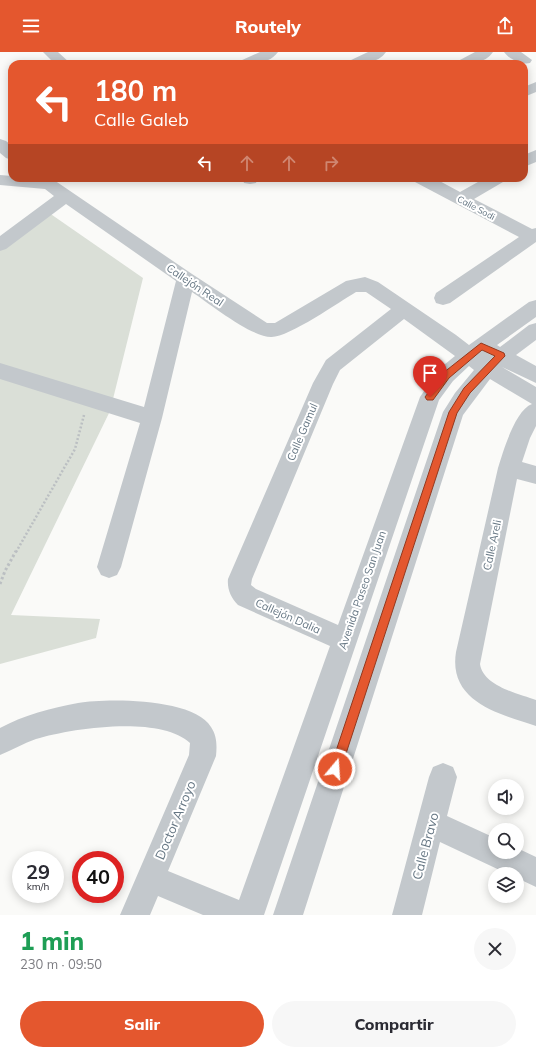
<!DOCTYPE html>
<html lang="es">
<meta charset="utf-8">
<style>
:root{--surface:#fff;--page:#f7f7f7;--text:#2b2b33;--muted:#7c7c81;--accent:#e4572e}
body{margin:0;font-family:Mulish,sans-serif;background:var(--page);color:var(--text);height:100vh;display:flex;flex-direction:column;font-size:15px;white-space:nowrap}
*{box-sizing:border-box;margin:0}
p{font-size:13px;color:var(--muted)}
.icon{flex:none;width:22px;height:22px;fill:none;stroke:currentColor;stroke-width:2;stroke-linecap:round;stroke-linejoin:round}
.map{position:relative;height:863px;overflow:hidden}
.details{display:flex;flex-direction:column;background:var(--surface);flex:1}
.details>*{flex:none}
.guide{position:absolute;left:8px;top:8px;width:520px;height:122px;border-radius:12px;box-shadow:0 2px 10px #0003;background:#e4572e;color:#fff;overflow:hidden}
.controls{position:absolute;left:488px;top:727px;display:grid;gap:8px}
.controls a{display:grid;place-items:center;width:36px;height:36px;border-radius:50%;background:var(--surface);box-shadow:0 2px 10px #0003;font-size:20px}
.speed{position:absolute;left:12px;top:799px;display:flex;gap:8px;font-size:20px;font-weight:700;text-align:center}
.speed>*{display:grid;place-content:center;width:52px;height:52px;border-radius:50%;background:var(--surface);box-shadow:0 2px 10px #0003;line-height:1}
.speed small{font-size:10px;font-weight:400}
.speed .limit{border:6px solid #d22;background:#fff;color:#111}
.pin{position:absolute;display:grid;place-items:center;width:34px;height:34px;color:#fff;margin:-41px -17px;border-radius:50% 50% 50% 0;rotate:-45deg;box-shadow:0 0 4px #0007}
.pin .icon{rotate:45deg}
.me{position:absolute;width:44px;margin:-22px;rotate:18deg;stroke-linejoin:round;filter:drop-shadow(0 0 3px #0008)}
.turn{display:flex;align-items:center;gap:14px;height:84px;padding:0 20px;font-size:18px}
.turn .icon{width:52px;height:52px;stroke-width:2.5}
.turn b{display:block;font-size:28px;line-height:34px}
.lanes{display:flex;align-items:center;height:38px;padding:0 20px;background:#0003;justify-content:center;gap:20px;direction:ltr}
.lanes .off{opacity:.35}
.round{display:grid;place-items:center;flex:none;width:42px;height:42px;border-radius:21px;background:var(--page)}
.headline{display:flex;align-items:center;justify-content:space-between;height:68px;padding:0 20px}
h1{font-size:24px;font-weight:800;line-height:30px;color:#1e9e55}
.primary-button{display:flex;gap:8px;margin-top:auto;padding:8px 20px}
.primary-button a{flex:1;height:46px;border-radius:24px;background:var(--accent);color:#fff;font-size:16px;font-weight:800;line-height:46px;text-align:center}
.primary-button a+a{background:var(--page);color:var(--text)}
header{display:flex;justify-content:space-between;align-items:center;height:52px;padding:0 20px;background:var(--accent);color:#fff;font-size:18px;font-weight:800}
.map>svg:first-child{display:block}
.green{fill:#dadfd7}
.lines{fill:none;stroke-linecap:round;stroke-linejoin:round}
.path-far1{stroke:#bbbfc2;stroke-width:2.5;stroke-dasharray:2 2;stroke-linecap:butt}
.path{stroke:#bbbfc2;stroke-width:3;stroke-dasharray:2.5 2.5;stroke-linecap:butt}
.minor{fill:#c3c8cc;fill-rule:evenodd}
.route{fill:#e4572e;stroke:#94391e}
.labels{text-anchor:middle;stroke-width:4;stroke-linejoin:round;paint-order:stroke}
.far-street-label{font-size:9px;fill:#657683;stroke:#fff}
.street-label{font-size:11px;fill:#657683;stroke:#fff}
.near-street-label{font-size:13px;fill:#657683;stroke:#fff}
</style>
<header><svg class="icon" aria-label="menu" viewBox="0 0 24 24"><path d="M4 6h16M4 12h16M4 18h16"/></svg>Routely<svg class="icon" aria-label="share" viewBox="0 0 24 24"><path d="M12 15V3M7 8l5-5 5 5M5 13v7h14v-7"/></svg></header>
<div class="map">
<svg width="536" height="863" viewBox="0 0 536 863">
<rect width="100%" height="100%" fill="#fafaf8"/>
<polygon class="green" points="42,156 143,226 110,359 11,563 100,567 96,586 0,612 0,187"/>
<g class="lines">
<polyline class="path-far1" points="16,500 75,397 84,363"/>
<polyline class="path" points="0,532 5,519 16,499"/>
<g class="minor">
<polygon points="43,0 58,0 71,12 55,12"/>
<path d="M260,0H278C270,12 251,12 238,12L240,9Z"/>
<path d="M368,0H386C378,12 360,12 347,12L349,9Z"/>
<path d="M475,0H493C485,12 469,12 456,12L458,9Z"/>
<path d="M504,0H521L532,8L530,11C521,13 509,7 504,0Z"/>
<polygon points="536,30 536,40 524,45 524,35"/>
<polygon points="0,87 6,89 12,94 12,108 6,106 0,101"/>
<polygon points="536,98 536,110 524,115 524,103"/>
<path d="M0,123L12,124V126H51L192,222L267,271H275L346,229L365,225L378,230L456,283L469,293L529,250L536,248V265L497,293L500,295L529,273L536,271V288L516,303L536,314V331L502,315L536,335V374L530,386L522,410L536,414V432L517,427L480,612C483,634 519,642 536,648V674C500,662 448,650 456,600L498,416C503,400 515,358 532,352L490,327L463,363L303,863H273L443,360L455,341L474,318L469,314L453,329L439,348L264,863H203L158,844L150,863H120L189,703L190,691C161,663 72,676 36,687C24,691 12,698 0,703V676C24,663 51,656 78,651C107,646 194,646 211,675C217,684 217,693 216,704L168,819L239,848L330,594L238,553C231,546 227,537 228,527L313,331L326,308L391,257L366,240H356C339,250 288,286 271,285C251,285 210,252 192,240L162,366L121,515L117,523L109,526L101,523L97,515L140,371L0,327V311L144,355L176,229L66,152L6,197L0,199V184L54,144L45,137L0,133ZM404,267L455,304L439,317L420,345L338,573L256,537L251,533L252,527L333,332L340,318Z"/>
<polygon points="242,126 258,126 256,131 250,132 244,131"/>
<polygon points="413,126 434,126 460,140 485,126 505,126 503,130 474,147 532,177 536,176 536,190 450,251 443,253 436,251 434,246 436,241 519,185 415,130"/>
<polygon points="443,711 453,715 457,725 447,764 495,786 495,800 517,800 517,796 536,805 536,835 517,826 517,822 508,822 440,790 422,863 392,863 429,725 433,715"/>
</g>
</g>
<polygon class="route" points="481,291 504,301 505,304 470,341 457,361 341,717 339,721 335,723 331,721 330,717 449,360 464,336 495,304 482,298 449,326 433,348 427,348 425,345 443,321"/>
<g class="labels">
<g class="far-street-label">
<text transform="translate(476 156) rotate(28)" y="3">Calle Sodi</text>
</g>
<g class="street-label">
<text transform="translate(195 233) rotate(34)" y="4">Callejón Real</text>
<text transform="translate(302 380) rotate(-67)" y="4">Calle Gamul</text>
<text transform="translate(492 493) rotate(-78)" y="4">Calle Areli</text>
<text transform="translate(362 538) rotate(-71)" y="4">Avenida Paseo San Juan</text>
<text transform="translate(288 564) rotate(24)" y="4">Callejón Dalia</text>
</g>
<g class="near-street-label">
<text transform="translate(175 768) rotate(-67)" y="5">Doctor Arroyo</text>
<text transform="translate(425 794) rotate(-75)" y="5">Calle Bravo</text>
</g>
</g>
</svg>
<div class="controls">
<a><svg class="icon" aria-label="sound" viewBox="0 0 24 24"><path d="M4 9h4l5-4v14l-5-4H4zM17 9q2 3 0 6"/></svg></a>
<a><svg class="icon" aria-label="search" viewBox="0 0 24 24"><circle cx="10" cy="10" r="6"/><path d="M15 15l6 6"/></svg></a>
<a><svg class="icon" aria-label="layers" viewBox="0 0 24 24"><path d="M12 4l9 5-9 5-9-5zM3 14l9 5 9-5"/></svg></a>
</div>
<div class="speed"><div>29<small>km/h</small></div><div class="limit">40</div></div>
<div class="pin" style="left:430px;top:345px;background:#d93025"><svg class="icon" aria-label="arrive" viewBox="0 0 24 24"><path d="M6 21V4h12l-3 4 3 4H6"/></svg></div>
<svg class="me" style="left:335px;top:717px" viewBox="-20 -20 40 40"><circle r="17" fill="#e4572e" stroke="#fff" stroke-width="3"/><path d="M0-11L8 9 0 5-8 9z" fill="#fff"/></svg>
<div class="guide">
<div class="turn"><svg class="icon" aria-label="left" viewBox="0 0 24 24"><path d="M17 20v-9H6M10 6l-5 5 5 5"/></svg><div><b>180 m</b>Calle Galeb</div></div>
<div class="lanes"><svg class="icon" aria-label="left" viewBox="0 0 24 24"><path d="M17 20v-9H6M10 6l-5 5 5 5"/></svg><svg class="icon off" aria-label="ahead" viewBox="0 0 24 24"><path d="M12 20V5M6 11l6-6 6 6"/></svg><svg class="icon off" aria-label="ahead" viewBox="0 0 24 24"><path d="M12 20V5M6 11l6-6 6 6"/></svg><svg class="icon off" aria-label="right" viewBox="0 0 24 24"><path d="M7 20v-9h11M14 6l5 5-5 5"/></svg></div>
</div>
</div>
<section class="details">
<div class="headline"><div><h1>1 min</h1><p>230 m · 09:50</p></div><a class="round"><svg class="icon" aria-label="close" viewBox="0 0 24 24"><path d="M6 6l12 12M18 6L6 18"/></svg></a></div>
<div class="primary-button"><a>Salir</a><a>Compartir</a></div>
</section>
